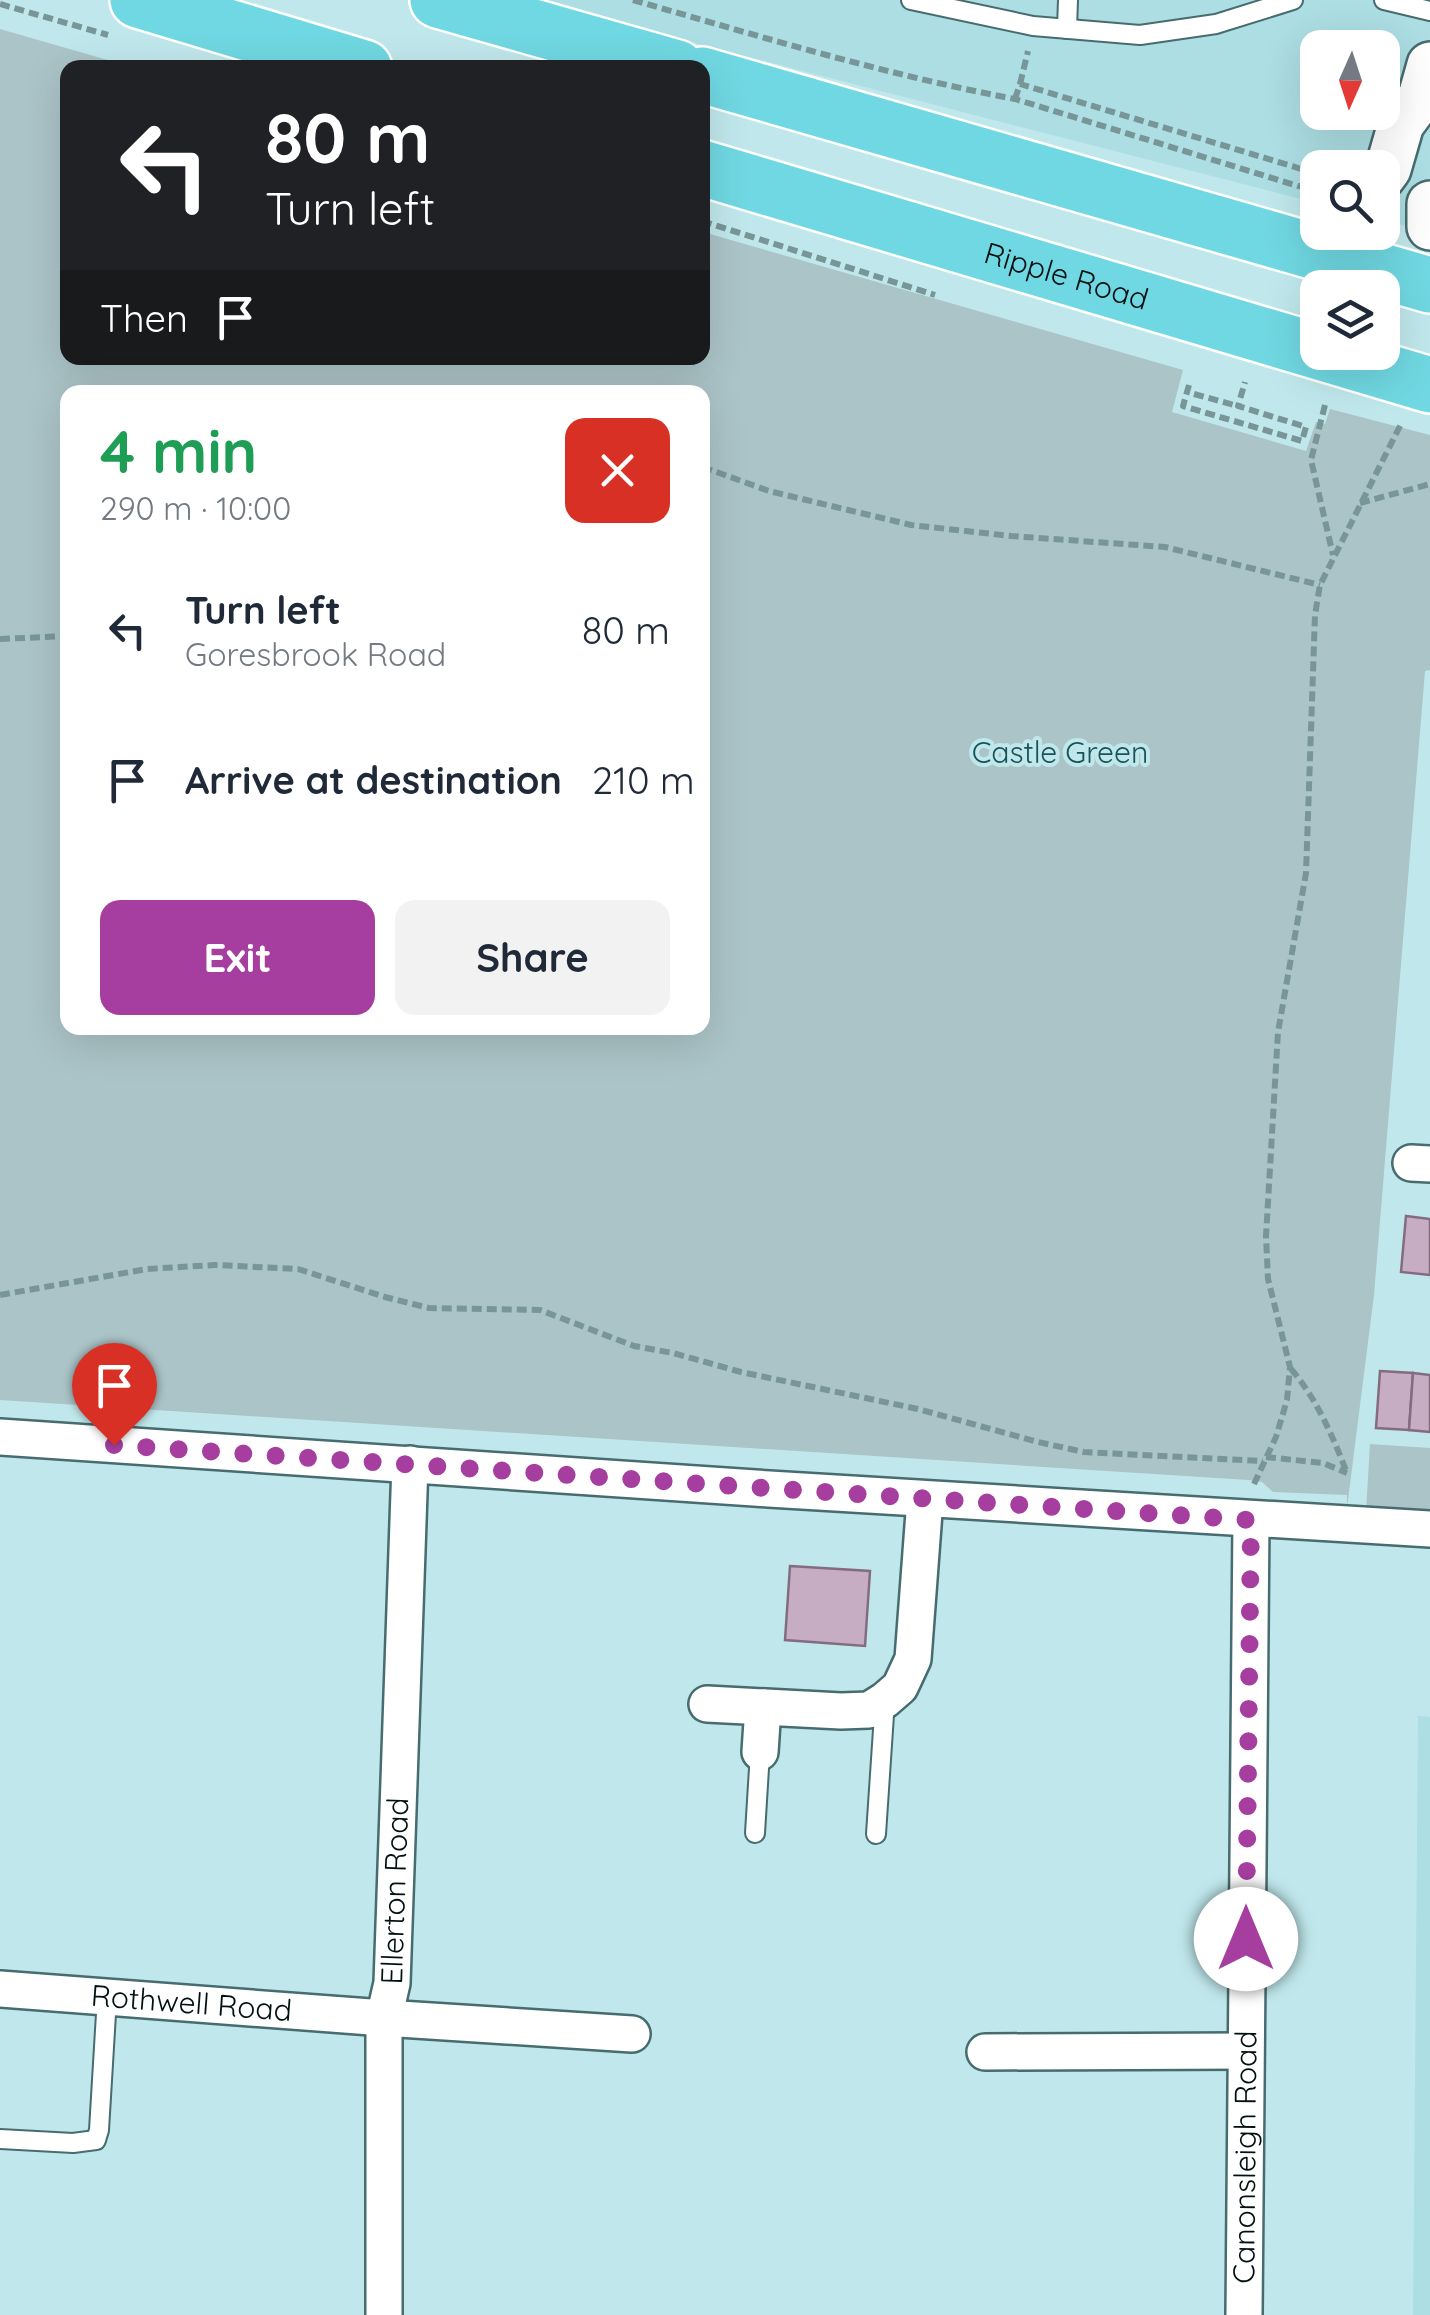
<!DOCTYPE html>
<meta charset="utf-8">
<style>
:root{--surface:#fff;--page:#f2f2f3;--text:#1f2937;--muted:#747a83;--accent:#a63ea0}
body{margin:0;font-family:Quicksand,sans-serif;background:var(--page);color:var(--text);height:100vh;display:flex;flex-direction:column;font-size:38px;white-space:nowrap}
*{box-sizing:border-box;margin:0}
p{font-size:32px;color:var(--muted)}
.icon{flex:none;width:55px;height:55px;fill:none;stroke:currentColor;stroke-width:2;stroke-linecap:round;stroke-linejoin:round}
.map{position:relative;flex:1;overflow:hidden}
.side{position:absolute;left:60px;top:385px;width:650px;height:650px;display:flex;flex-direction:column;background:var(--surface);border-radius:20px;box-shadow:0 10px 40px #0002}
.side>*{flex:none}
.top-card{position:absolute;left:60px;top:60px;width:650px;height:305px;border-radius:20px;box-shadow:0 10px 40px #0002;background:#202124;color:#fff;overflow:hidden}
.needle{width:65px;rotate:183deg}
.tools{position:absolute;left:1300px;top:30px;display:grid;gap:20px}
.tools a{display:grid;place-items:center;width:100px;height:100px;border-radius:20px;background:var(--surface);box-shadow:0 10px 40px #0002;font-size:50px}
.pin{position:absolute;display:grid;place-items:center;width:85px;height:85px;color:#fff;margin:-102px -42px;border-radius:50% 50% 50% 0;rotate:-45deg;box-shadow:0 0 10px #0007}
.pin .icon{rotate:45deg}
.me{position:absolute;width:110px;margin:-55px;rotate:0deg;stroke-linejoin:round;filter:drop-shadow(0 0 8px #0008)}
.turn{display:flex;align-items:center;gap:35px;height:210px;padding:0 40px;font-size:45px}
.turn .icon{width:130px;height:130px;stroke-width:2.5}
.turn b{display:block;font-size:70px;line-height:85px}
.then{display:flex;align-items:center;height:95px;padding:0 40px;background:#0003;gap:20px;font-size:38px}
.round{display:grid;place-items:center;flex:none;width:105px;height:105px;border-radius:20px;background:var(--page)}
.head{display:flex;align-items:center;justify-content:space-between;height:170px;padding:0 40px}
h1{font-size:60px;font-weight:700;line-height:75px;color:#1e9e55}
.cta{display:flex;gap:20px;margin-top:auto;padding:20px 40px}
.cta a{flex:1;height:115px;border-radius:20px;background:var(--accent);color:#fff;font-size:40px;font-weight:700;line-height:115px;text-align:center}
.cta a+a{background:var(--page);color:var(--text)}
ul{padding:0;list-style:none}
li{display:flex;align-items:center;gap:30px;height:150px;padding:0 40px}
li div{flex:1}
li b{display:block;font-size:38px}
li em{font-style:normal}
.map>svg:first-child{display:block}
.built{fill:#acdee3;fill-rule:evenodd}
.green{fill:#abc4c7;fill-rule:evenodd}
.building{fill:#c7adc3;stroke:#836c80;stroke-width:2.5}
.lines{fill:none;stroke-linecap:round;stroke-linejoin:round}
.service-casing{stroke:#476c6f;stroke-width:22}
.minor-casing{stroke:#476c6f;stroke-width:40}
.tertiary-casing{stroke:#476c6f;stroke-width:50}
.trunk-casing{stroke:#fff;stroke-width:60}
.path{stroke:#789698;stroke-width:6;stroke-dasharray:10 5;stroke-linecap:butt}
.service{stroke:#fff;stroke-width:18}
.minor{stroke:#fff;stroke-width:35}
.tertiary{stroke:#fff;stroke-width:45}
.trunk{stroke:#70d8e2;stroke-width:55}
.route{stroke:#a63ea0;stroke-width:18;stroke-dasharray:0 32.4}
.labels{text-anchor:middle;stroke-width:8;stroke-linejoin:round;paint-order:stroke}
.street-label{font-size:30px;fill:#031011;stroke:#c0e8ec}
.park-label{font-size:30px;fill:#1b5257;stroke:#c0e8ec}
</style>
<div class="map">
<svg width="1430" height="2315" viewBox="0 0 1430 2315">
<rect width="100%" height="100%" fill="#c0e8ec"/>
<g class="built">
<path d="M526,0H1430V232L1383,220L1382,168H1318L1317,203ZM1318,48H1382V112H1318Z"/>
<polygon points="1418,1716 1430,1717 1430,2315 1413,2315"/>
</g>
<g class="green">
<path d="M0,29L132,67L68,68V358H702L703,232L1183,370L1172,412L1306,451L1316,422L1325,424L1330,409L1430,435V670L1425,671L1374,1295L1347,1508V1495L1273,1492L1262,1482L1248,1480L0,1400ZM68,392H702V1028H68Z"/>
<polygon points="1370,1444 1430,1448 1430,1515 1366,1511"/>
</g>
<g class="building">
<polygon points="1406,1216 1430,1219 1430,1275 1401,1272"/>
<polygon points="1380,1371 1413,1373 1409,1430 1376,1428"/>
<polygon points="1413,1373 1430,1375 1430,1432 1409,1430"/>
<polygon points="790,1566 870,1571 865,1646 785,1640"/>
</g>
<g class="lines">
<defs>
<g id="service">
<polyline points="911,0 1033,26 1140,35 1216,24 1293,0"/>
<polyline points="1384,0 1430,11"/>
<polyline points="1067,29 1068,0"/>
<polyline points="755,1833 760,1752"/>
<polyline points="876,1834 885,1700"/>
<polyline points="0,2139 73,2143 96,2140 99,2130 107,1997"/>
</g>
<g id="minor">
<polyline points="1411,1163 1430,1164"/>
<polyline points="0,1437 769,1489 1430,1529"/>
<polyline points="707,1704 841,1711 869,1710 885,1700 900,1687 913,1659 925,1499"/>
<polyline points="760,1752 763,1707"/>
<path id="s1" d="M0,1989L384,2018L632,2034"/>
<polyline points="985,2052 1245,2051"/>
<path id="s2" d="M384,2315V2018L392,1983L410,1464"/>
<path id="s3" d="M1244,2315L1251,1519"/>
</g>
<g id="tertiary">
<polyline points="1382,177 1388,169 1401,124 1421,97 1430,65"/>
<polyline points="1430,204 1430,227"/>
</g>
<g id="trunk">
<polyline points="138,0 364,68"/>
<polyline points="438,0 677,68"/>
<polyline points="702,75 1430,285"/>
<path id="s4" d="M702,168L1430,385"/>
</g>
</defs>
<use href="#service" class="service-casing"/>
<use href="#minor" class="minor-casing"/>
<use href="#tertiary" class="tertiary-casing"/>
<use href="#trunk" class="trunk-casing"/>
<g class="path">
<path d="M633,0C759,36 886,75 1015,99L1298,186L1318,188"/>
<polyline points="0,4 108,35"/>
<polyline points="1020,84 1028,51"/>
<polyline points="1015,99 1020,84 1318,174"/>
<polyline points="702,221 935,295"/>
<polyline points="1189,385 1183,406 1302,441 1306,427 1238,406 1245,382"/>
<polyline points="1194,394 1238,406"/>
<polyline points="1325,405 1311,460 1333,555"/>
<polyline points="702,470 711,470 769,491 911,525 1011,536 1165,547 1320,585"/>
<polyline points="1360,503 1430,484"/>
<polyline points="0,639 68,636"/>
<polyline points="0,1295 147,1269 215,1265 298,1269 385,1297 429,1308 540,1310 634,1346 673,1353 741,1372 918,1409 1038,1442 1084,1452 1263,1461"/>
<path d="M1291,1369C1317,1399 1333,1437 1347,1473"/>
<polyline points="1266,1457 1323,1463 1347,1473"/>
<polyline points="1254,1484 1276,1437 1287,1400 1290,1367 1268,1279 1266,1236 1278,1032 1306,873 1315,615 1320,585 1401,424"/>
</g>
<use href="#service" class="service"/>
<use href="#minor" class="minor"/>
<use href="#tertiary" class="tertiary"/>
<use href="#trunk" class="trunk"/>
</g>
<g class="lines">
<polyline class="route" points="114,1445 1251,1520 1246,1939"/>
</g>
<g class="labels">
<g class="street-label">
<text dy="10" stroke="none"><textPath href="#s4" startOffset="380">Ripple Road</textPath></text>
<text dy="10" stroke="none"><textPath href="#s2" startOffset="425">Ellerton Road</textPath></text>
<text dy="10" stroke="none"><textPath href="#s1" startOffset="192">Rothwell Road</textPath></text>
<text dy="10" stroke="none"><textPath href="#s3" startOffset="158">Canonsleigh Road</textPath></text>
</g>
<g class="park-label">
<text x="1060" y="763">Castle Green</text>
</g>
</g>
</svg>
<div class="tools">
<a><svg class="needle" viewBox="-14 -14 28 28"><path d="M0-13l5 13h-10z" fill="#e53935"/><path d="M0 13l5-13h-10z" fill="#747a83"/></svg></a>
<a><svg class="icon" aria-label="search" viewBox="0 0 24 24"><circle cx="10" cy="10" r="6"/><path d="M15 15l6 6"/></svg></a>
<a><svg class="icon" aria-label="layers" viewBox="0 0 24 24"><path d="M12 4l9 5-9 5-9-5zM3 14l9 5 9-5"/></svg></a>
</div>
<div class="pin" style="left:114px;top:1445px;background:#d93025"><svg class="icon" aria-label="arrive" viewBox="0 0 24 24"><path d="M6 21V4h12l-3 4 3 4H6"/></svg></div>
<svg class="me" style="left:1246px;top:1939px" viewBox="-20 -20 40 40"><circle r="19" fill="#fff"/><path d="M0-13L10 11 0 6-10 11z" fill="#a63ea0"/></svg>
<div class="top-card">
<div class="turn"><svg class="icon" aria-label="left" viewBox="0 0 24 24"><path d="M17 20v-9H6M10 6l-5 5 5 5"/></svg><div><b>80 m</b>Turn left</div></div>
<div class="then">Then<svg class="icon" aria-label="arrive" viewBox="0 0 24 24"><path d="M6 21V4h12l-3 4 3 4H6"/></svg></div>
</div>
<section class="side">
<div class="head"><div><h1>4 min</h1><p>290 m · 10:00</p></div><a class="round" style="background:#d93025;color:#fff"><svg class="icon" aria-label="close" viewBox="0 0 24 24"><path d="M6 6l12 12M18 6L6 18"/></svg></a></div>
<ul>
<li><svg class="icon" aria-label="left" viewBox="0 0 24 24"><path d="M17 20v-9H6M10 6l-5 5 5 5"/></svg><div><b>Turn left</b><p>Goresbrook Road</p></div><em>80 m</em></li>
<li><svg class="icon" aria-label="arrive" viewBox="0 0 24 24"><path d="M6 21V4h12l-3 4 3 4H6"/></svg><div><b>Arrive at destination</b></div><em>210 m</em></li>
</ul>
<div class="cta"><a>Exit</a><a>Share</a></div>
</section>
</div>
